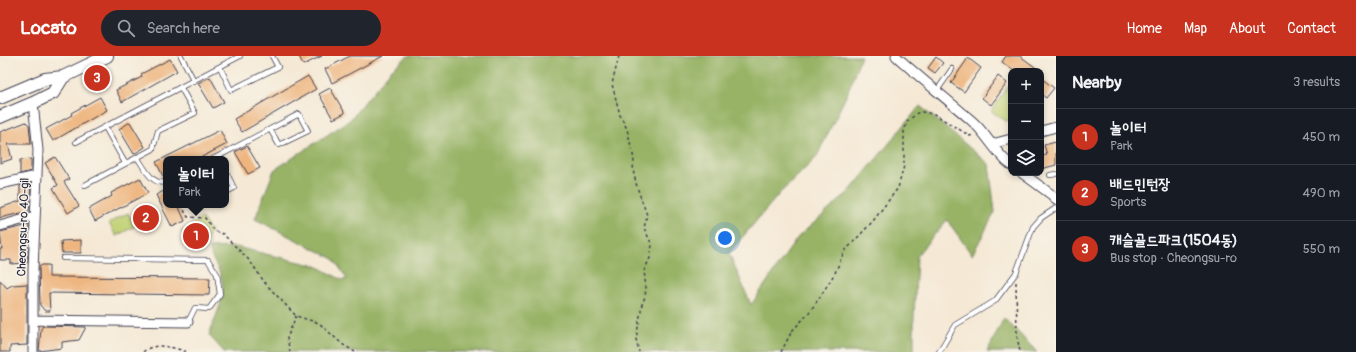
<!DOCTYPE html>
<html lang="en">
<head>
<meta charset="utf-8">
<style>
  body { margin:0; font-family:Pangolin,"Poor Story",sans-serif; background:#20242c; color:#f1f3f6 }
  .controls { position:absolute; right:12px; top:12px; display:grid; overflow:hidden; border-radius:8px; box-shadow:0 2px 6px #0003 }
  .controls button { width:36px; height:36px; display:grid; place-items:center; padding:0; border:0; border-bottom:1px solid #363941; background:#171b24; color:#f1f3f6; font:20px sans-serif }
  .you { position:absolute; left:725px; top:182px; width:14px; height:14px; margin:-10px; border:3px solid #fff; border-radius:50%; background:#1a73e8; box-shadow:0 0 0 6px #1a73e833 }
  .badge { display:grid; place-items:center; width:26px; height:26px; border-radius:50%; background:#c8321e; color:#fff; font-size:13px; font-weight:700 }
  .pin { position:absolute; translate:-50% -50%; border:2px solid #fff; box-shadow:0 1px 4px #0006 }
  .popup { position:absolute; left:163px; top:100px; width:66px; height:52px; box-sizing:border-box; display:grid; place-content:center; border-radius:8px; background:#171b24; filter:drop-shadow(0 1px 3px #0005); font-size:13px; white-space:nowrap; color:#9ea1a6 }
  .popup b { font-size:15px; color:#f1f3f6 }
  .popup::after { content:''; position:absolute; left:50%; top:100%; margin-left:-8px; border:8px solid transparent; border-top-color:#171b24 }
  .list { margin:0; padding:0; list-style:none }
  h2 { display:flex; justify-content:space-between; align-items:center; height:52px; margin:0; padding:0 16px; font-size:17px }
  h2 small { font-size:13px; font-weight:400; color:#9ea1a6 }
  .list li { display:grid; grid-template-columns:26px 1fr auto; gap:12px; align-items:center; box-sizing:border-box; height:56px; padding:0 16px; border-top:1px solid #363941 }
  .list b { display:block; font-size:15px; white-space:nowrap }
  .list p { margin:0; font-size:13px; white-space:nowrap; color:#9ea1a6 }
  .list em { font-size:13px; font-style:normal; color:#9ea1a6 }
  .icon { flex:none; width:22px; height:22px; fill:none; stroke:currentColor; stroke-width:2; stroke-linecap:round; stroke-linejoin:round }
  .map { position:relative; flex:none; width:1056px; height:296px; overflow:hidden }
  header { display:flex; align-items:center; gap:24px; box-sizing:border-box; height:56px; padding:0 20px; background:#c8321e; color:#fff }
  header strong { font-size:19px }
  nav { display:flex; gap:22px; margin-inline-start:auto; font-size:14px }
  .search { width:280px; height:36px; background:#20242c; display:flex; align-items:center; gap:10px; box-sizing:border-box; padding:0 14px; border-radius:22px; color:#9ea1a6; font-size:15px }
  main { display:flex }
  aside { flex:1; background:#171b24 }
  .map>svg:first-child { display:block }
</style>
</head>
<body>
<header>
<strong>Locato</strong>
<div class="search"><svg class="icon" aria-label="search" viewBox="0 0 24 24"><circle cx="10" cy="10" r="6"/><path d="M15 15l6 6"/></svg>Search here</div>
<nav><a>Home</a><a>Map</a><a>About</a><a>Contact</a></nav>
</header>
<main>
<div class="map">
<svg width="1056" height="296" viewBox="0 0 1056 296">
  <rect width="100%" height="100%" fill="#f7f3e8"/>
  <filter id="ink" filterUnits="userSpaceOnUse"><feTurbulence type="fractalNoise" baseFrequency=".025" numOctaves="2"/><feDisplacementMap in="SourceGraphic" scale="8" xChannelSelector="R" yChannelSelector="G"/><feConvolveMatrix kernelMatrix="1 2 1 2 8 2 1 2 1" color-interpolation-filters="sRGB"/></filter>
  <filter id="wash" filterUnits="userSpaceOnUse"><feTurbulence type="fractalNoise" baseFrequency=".012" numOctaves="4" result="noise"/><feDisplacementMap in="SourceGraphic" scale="16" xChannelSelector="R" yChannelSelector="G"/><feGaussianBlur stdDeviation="0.9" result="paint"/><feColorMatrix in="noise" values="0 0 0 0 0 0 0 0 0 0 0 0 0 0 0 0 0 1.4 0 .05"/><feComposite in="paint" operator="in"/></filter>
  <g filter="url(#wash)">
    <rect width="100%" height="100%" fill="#f5e9d5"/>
    <path fill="#c1d174" stroke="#727a58" d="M 1009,29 L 1011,30 L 1011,64 L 1006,65 L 991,55 Z
      M 128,157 L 135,170 L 116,180 L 109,167 Z
      M 202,162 L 211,175 L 204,189 L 191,190 L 186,186 L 181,175 Z"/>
    <path fill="#98b366" stroke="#5d6a50" d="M 408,0 L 861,0 L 848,36 L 816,102 L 780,137 L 729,197 L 751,249 L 798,181 L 849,136 L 920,50 L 989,108 L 995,156 L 972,199 L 947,164 L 917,199 L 914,260 L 914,296 L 224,296 L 209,279 C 216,258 229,237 219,215 C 215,205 211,204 210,192 L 236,191 L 317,210 L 342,224 L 347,223 L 334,203 L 255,163 L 274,114 L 350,64 L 391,14 Z
      M 1004,262 L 1037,296 L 987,296 Z"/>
    <g id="blocks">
      <path fill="#eeb57f" d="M 299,0 L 322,0 L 303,9 Z
        M 350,0 L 383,0 L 332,27 L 325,13 Z
        M 1006,0 L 1020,0 L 1035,11 L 1032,15 L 1014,15 L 1002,6 Z
        M 936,1 L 943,7 L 935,17 L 928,12 Z
        M 968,2 L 981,12 L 964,36 L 951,27 Z
        M 170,3 L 177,15 L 122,46 L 116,34 L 142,21 L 141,18 Z
        M 308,20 L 316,33 L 242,76 L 234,63 Z
        M 998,20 L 1007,27 L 991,49 L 982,42 Z
        M 210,21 L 224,46 L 213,52 L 198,27 Z
        M 1041,22 L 1054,32 L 1046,42 L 1041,38 Z
        M 330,32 L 345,57 L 333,63 L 319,38 Z
        M 100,41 L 107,54 L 53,85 L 46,73 L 72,59 L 71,57 Z
        M 26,66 L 29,69 L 31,88 L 8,88 L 12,103 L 0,107 L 0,76 Z
        M 130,66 L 145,91 L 134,98 L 119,73 Z
        M 220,74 L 227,88 L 198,103 L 166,103 L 166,122 L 164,122 L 156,106 Z
        M 1056,86 L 1056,109 L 1041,113 L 1041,100 L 1047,99 L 1044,89 Z
        M 247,90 L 260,112 L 248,118 L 235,96 Z
        M 55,101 L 69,123 L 64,126 L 79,150 L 68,157 L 53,132 L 58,129 L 45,107 Z
        M 31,103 L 31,115 L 20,118 L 20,104 Z
        M 140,122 L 148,137 L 95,165 L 89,153 L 112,140 L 111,137 Z
        M 31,128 L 29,155 L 0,162 L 0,152 L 20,145 L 20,130 Z
        M 166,134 L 166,149 L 178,149 L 185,165 L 172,171 L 156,139 Z
        M 29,169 L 27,207 L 11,208 L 11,204 L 0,204 L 0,193 L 2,193 L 0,176 Z
        M 81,184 L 81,197 L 62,197 L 61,185 Z
        M 42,209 L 49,209 L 49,221 L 210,222 L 209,239 L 49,237 L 50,255 L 45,255 L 40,249 L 39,211 Z
        M 0,224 L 7,232 L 12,229 L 27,228 L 27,289 L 10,290 L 10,296 L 0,296 Z
        M 43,270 L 86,271 L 79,284 L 62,286 L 62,292 L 39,295 L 41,273 Z"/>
    </g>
  </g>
  <g filter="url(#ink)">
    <use href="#blocks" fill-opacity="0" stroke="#424052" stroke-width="1"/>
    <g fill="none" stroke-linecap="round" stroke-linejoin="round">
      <defs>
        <path id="service" d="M 181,0 L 194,25
          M 220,11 L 231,34 L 278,11 L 272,0
          M 936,36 L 952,13
          M 105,71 L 125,107
          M 76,86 L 240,0
          M 137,101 C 144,111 152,130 166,126
          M 213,103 L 299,58 L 308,75 L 279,89 L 270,73
          M 226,116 L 234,132 L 226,136
          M 1050,119 L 1056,118
          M 85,129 L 153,93 L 158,75 L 195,57 L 181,32
          M 193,149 L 195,151 L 199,149
          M 63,202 L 208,204 L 217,218 L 220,238 L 209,253 L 195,252 L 188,266
          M 939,296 L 955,269 L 995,245 L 1016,217 L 1033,171 L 1041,162 L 1056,152"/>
        <path id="minor" d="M 896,0 C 921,23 947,43 972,65 C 987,78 995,97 1011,109
          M 33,47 L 38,94 L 33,214 L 33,296
          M 1041,75 L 1056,71
          M 992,88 L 1011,83
          M 1022,117 L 1052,139 L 1056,144
          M 0,128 L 37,120
          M 0,170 L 35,160
          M 33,264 L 188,266"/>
        <path id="secondary" d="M 0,42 L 45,23 L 63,21 L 107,0
          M 0,61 L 33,47 L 53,37 L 63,21"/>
      </defs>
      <use href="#service" stroke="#424052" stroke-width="6"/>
      <use href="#minor" stroke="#424052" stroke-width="11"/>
      <use href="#secondary" stroke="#424052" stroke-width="14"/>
      <path stroke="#424052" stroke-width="1.5" stroke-dasharray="3 3" stroke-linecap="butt" d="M 619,0 L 612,28 L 620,59 L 627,73 L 634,103 L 633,114 L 637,131 L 647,159 L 644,172 L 652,189 L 650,202 L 644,215 L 646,232 L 645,241 L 642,248 L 636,283 L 639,296
        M 181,149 L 188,161 L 205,162 L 214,175 L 223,178 L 250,205 L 265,227 L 296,260 L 319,267 L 342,288 L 355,296
        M 1016,226 L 1017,280 L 1020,296
        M 143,296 C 155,285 174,292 188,296
        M 290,296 L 287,282 L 296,260
        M 781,296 L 792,275 L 808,258 L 820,241 L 835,217 L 844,196 L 873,165 L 898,132 L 904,110 L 904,76 L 907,66 L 917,57 L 922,56 L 934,58 L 970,80 L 973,79"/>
      <use href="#service" stroke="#fff" stroke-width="4.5"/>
      <use href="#minor" stroke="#fff" stroke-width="9"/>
      <use href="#secondary" stroke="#fff" stroke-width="12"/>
    </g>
  </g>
  <g text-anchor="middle" stroke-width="3" stroke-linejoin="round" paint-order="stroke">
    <g font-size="12" fill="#22223b" stroke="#f7f3e8">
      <text transform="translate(23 171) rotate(-88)" y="4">Cheongsu-ro 40-gil</text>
    </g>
  </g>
</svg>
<div class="controls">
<button>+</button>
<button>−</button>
<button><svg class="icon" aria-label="layers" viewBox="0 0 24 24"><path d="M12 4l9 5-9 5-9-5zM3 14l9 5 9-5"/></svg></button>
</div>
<div class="you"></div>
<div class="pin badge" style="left:196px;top:180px">1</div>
<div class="popup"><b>놀이터</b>Park</div>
<div class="pin badge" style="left:146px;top:162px">2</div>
<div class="pin badge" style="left:97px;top:22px">3</div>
</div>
<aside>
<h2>Nearby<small>3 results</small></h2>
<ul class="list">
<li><span class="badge">1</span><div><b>놀이터</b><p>Park</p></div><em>450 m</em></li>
<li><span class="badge">2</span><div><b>배드민턴장</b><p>Sports</p></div><em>490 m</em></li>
<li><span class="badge">3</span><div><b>캐슬골드파크(1504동)</b><p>Bus stop · Cheongsu-ro</p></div><em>550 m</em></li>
</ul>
</aside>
</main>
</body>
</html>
